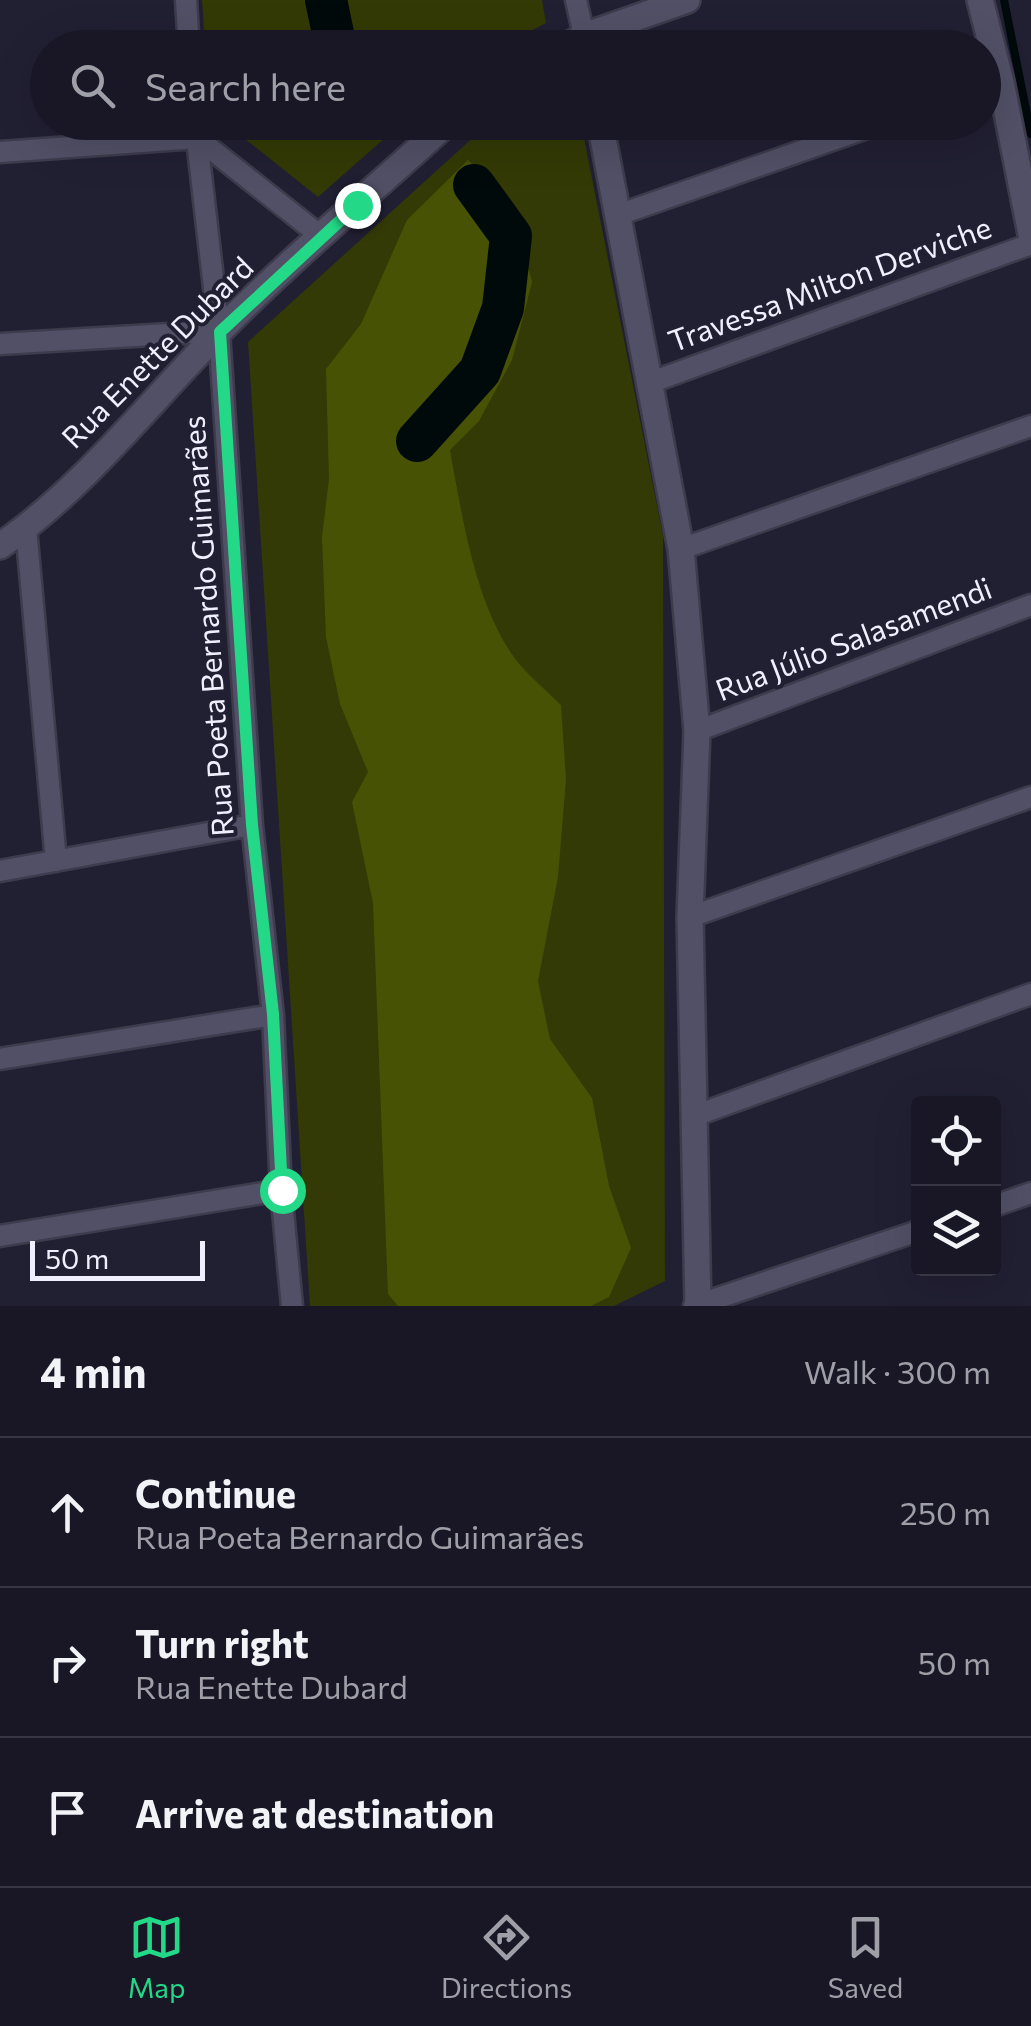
<!DOCTYPE html>
<html lang="en">
<head>
<meta charset="utf-8">
<style>
  body { margin:0; font-family:Commissioner,sans-serif; background:#22202e; color:#f1f3f6 }
  .controls { position:absolute; right:30px; bottom:30px; display:grid; overflow:hidden; border-radius:10px; box-shadow:0 10px 40px #0002 }
  .controls button { width:90px; height:90px; display:grid; place-items:center; padding:0; border:0; border-bottom:2px solid #373643; background:#191726; color:#f1f3f6; font:50px sans-serif }
  .scale { position:absolute; left:30px; bottom:25px; width:175px; box-sizing:border-box; padding-left:10px; border:5px solid #f0effd; border-top:0; font-size:28px; line-height:35px; white-space:nowrap; color:#f0effd; -webkit-text-stroke:8px #211f32; paint-order:stroke }
  .stop { position:absolute; width:30px; height:30px; margin:-22px; border:8px solid #23d886; border-radius:50%; background:#fff }
  .stop.end { background:#23d886; border-color:#fff; box-shadow:0 2px 10px #0008 }
  .list { margin:0; padding:0; list-style:none }
  h2 { display:flex; justify-content:space-between; align-items:center; height:130px; margin:0; padding:0 40px; font-size:42px }
  h2 small { font-size:32px; font-weight:400; color:#9f9fa7 }
  .list li { display:grid; grid-template-columns:65px 1fr auto; gap:30px; align-items:center; box-sizing:border-box; height:150px; padding:0 40px; border-top:2px solid #373643 }
  .list b { display:block; font-size:38px; white-space:nowrap }
  .list p { margin:0; font-size:32px; white-space:nowrap; color:#9f9fa7 }
  .list em { font-size:32px; font-style:normal; color:#9f9fa7 }
  .icon { flex:none; width:55px; height:55px; fill:none; stroke:currentColor; stroke-width:2; stroke-linecap:round; stroke-linejoin:round }
  .map { position:relative; flex:none; width:1031px; height:1306px; overflow:hidden }
  .search { position:absolute; background:#191726; box-shadow:0 10px 40px #0002; left:30px; right:30px; top:30px; height:110px; display:flex; align-items:center; gap:25px; box-sizing:border-box; padding:0 35px; border-radius:55px; color:#9f9fa7; font-size:38px }
  .sheet { height:580px; background:#191726 }
  nav { display:flex; justify-content:space-around; align-items:center; box-sizing:border-box; height:140px; border-top:2px solid #373643; background:#191726; font-size:28px; color:#9f9fa7 }
  nav a { display:grid; justify-items:center; gap:5px }
  nav .on { color:#23d886 }
  .map>svg:first-child { display:block }
</style>
</head>
<body>
<div class="map">
<svg width="1031" height="1306" viewBox="0 0 1031 1306">
  <rect width="100%" height="100%" fill="#211f32"/>
  <path fill="#333a05" d="M 202,0 L 542,0 L 546,23 L 500,47 L 205,47 Z
    M 225,123 L 402,123 L 318,197 Z
    M 494,123 L 581,123 L 663,536 L 665,1281 L 614,1306 L 310,1306 L 248,342 L 478,133 Z"/>
  <path fill="#485205" d="M 468,160 L 512,205 L 532,282 L 512,360 L 479,421 L 450,450 C 462,515 475,605 516,660 C 529,676 546,690 561,705 L 566,779 L 558,877 L 538,981 L 550,1039 L 592,1098 L 609,1186 L 631,1248 L 609,1297 L 591,1306 L 398,1306 L 388,1294 L 373,903 L 352,802 L 368,772 L 340,704 L 326,637 L 322,537 L 329,479 L 326,369 L 361,324 L 407,220 Z"/>
  <g fill="none" stroke-linecap="round" stroke-linejoin="round">
    <path stroke="#010a0a" stroke-width="8" d="M 1004,0 L 1031,134"/>
    <path stroke="#010a0a" stroke-width="42" d="M 326,0 L 334,38 L 340,48
      M 417,441 L 480,371 L 503,308 L 511,236 L 474,185"/>
    <defs>
      <path id="minor" d="M 186,0 L 189,48
        M 576,0 L 584,36
        M 195,122 L 219,331 L 252,825 L 273,1015 L 281,1190 L 292,1306
        M 0,152 L 197,138 L 322,237
        M 618,215 L 884,122
        M 0,344 L 219,331
        M 649,383 L 1031,244
        M 26,528 L 56,861
        M 681,549 L 1031,426
        M 697,731 L 1031,605
        M 0,871 L 252,825
        M 690,917 L 1031,797
        M 0,1059 L 273,1015
        M 694,1116 L 1031,994
        M 994,1206 L 1031,1193
        M 0,1236 L 281,1190
        M 694,1306 L 918,1231"/>
      <path id="tertiary" d="M 980,0 L 1001,82 L 1031,234
        M 564,48 L 584,36 L 687,0
        M 600,122 L 681,549 L 697,731 L 690,917 L 698,1306
        M 0,546 C 83,489 147,405 218,333 C 290,259 372,192 448,122"/>
    </defs>
    <use href="#minor" stroke="#3d3b4c" stroke-width="25"/>
    <use href="#tertiary" stroke="#3d3b4c" stroke-width="30"/>
    <use href="#minor" stroke="#525066" stroke-width="20"/>
    <use href="#tertiary" stroke="#525066" stroke-width="25"/>
  </g>
  <g fill="none" stroke-linecap="round" stroke-linejoin="round">
    <path stroke="#23d886" stroke-width="12" d="M 282,1190 L 273,1014 L 252,825 L 220,332 L 357,205"/>
  </g>
  <g text-anchor="middle" stroke-width="8" stroke-linejoin="round" paint-order="stroke">
    <g font-size="30" fill="#f0effd" stroke="#211f32">
      <text transform="translate(830 285) rotate(-20)" y="10">Travessa Milton Derviche</text>
      <text transform="translate(158 353) rotate(-45)" y="10">Rua Enette Dubard</text>
      <text transform="translate(209 626) rotate(-94)" y="10">Rua Poeta Bernardo Guimarães</text>
      <text transform="translate(854 640) rotate(-21)" y="10">Rua Júlio Salasamendi</text>
    </g>
  </g>
</svg>
<div class="controls">
<button><svg class="icon" aria-label="locate" viewBox="0 0 24 24"><circle cx="12" cy="12" r="6"/><path d="M12 2v4M12 18v4M2 12h4M18 12h4"/></svg></button>
<button><svg class="icon" aria-label="layers" viewBox="0 0 24 24"><path d="M12 4l9 5-9 5-9-5zM3 14l9 5 9-5"/></svg></button>
</div>
<div class="scale">50 m</div>
<div class="stop" style="left:282px;top:1190px"></div>
<div class="stop end" style="left:357px;top:205px"></div>
<div class="search"><svg class="icon" aria-label="search" viewBox="0 0 24 24"><circle cx="10" cy="10" r="6"/><path d="M15 15l6 6"/></svg>Search here</div>
</div>
<section class="sheet">
<h2>4 min<small>Walk · 300 m</small></h2>
<ul class="list">
<li><svg class="icon" aria-label="ahead" viewBox="0 0 24 24"><path d="M12 20V5M6 11l6-6 6 6"/></svg><div><b>Continue</b><p>Rua Poeta Bernardo Guimarães</p></div><em>250 m</em></li>
<li><svg class="icon" aria-label="right" viewBox="0 0 24 24"><path d="M7 20v-9h11M14 6l5 5-5 5"/></svg><div><b>Turn right</b><p>Rua Enette Dubard</p></div><em>50 m</em></li>
<li><svg class="icon" aria-label="arrive" viewBox="0 0 24 24"><path d="M6 21V4h12l-3 4 3 4H6"/></svg><div><b>Arrive at destination</b></div></li>
</ul>
</section>
<nav>
<a class="on"><svg class="icon" aria-label="map" viewBox="0 0 24 24"><path d="M3 6l6-2 6 2 6-2v14l-6 2-6-2-6 2zM9 4v14M15 6v14"/></svg>Map</a>
<a><svg class="icon" aria-label="directions" viewBox="0 0 24 24"><path d="M12 3l9 9-9 9-9-9zM9 14v-3h6M13 9l2 2-2 2"/></svg>Directions</a>
<a><svg class="icon" aria-label="saved" viewBox="0 0 24 24"><path d="M7 4h10v16l-5-4-5 4z"/></svg>Saved</a>
</nav>
</body>
</html>
